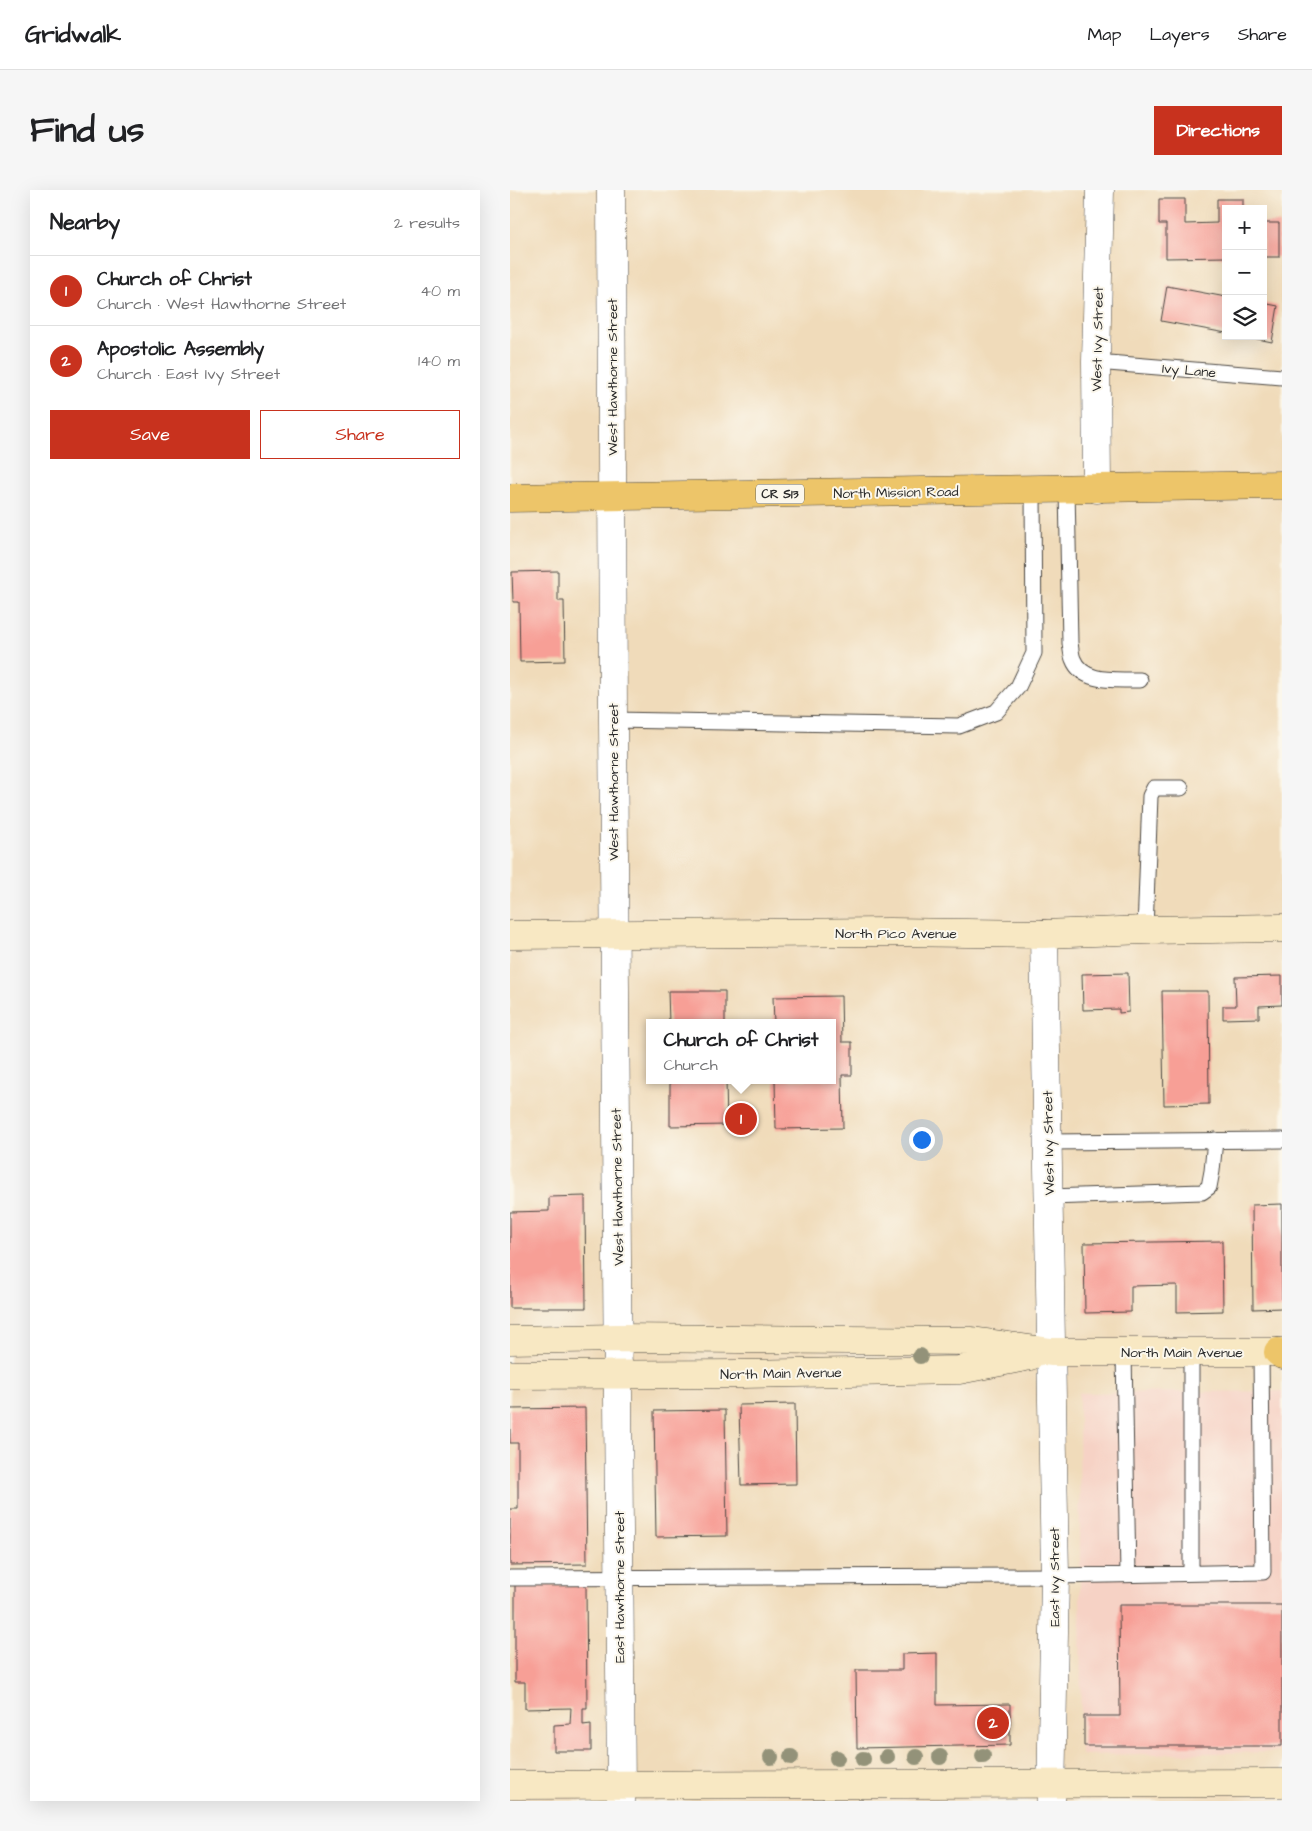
<!DOCTYPE html>
<html lang="en">
<head>
<meta charset="utf-8">
<style>
  body { margin:0; font-family:"Architects Daughter",sans-serif; background:#f6f6f6; color:#202124 }
  .controls { position:absolute; right:15px; top:15px; display:grid; overflow:hidden; border-radius:0px; box-shadow:0 5px 20px #0002 }
  .controls button { width:45px; height:45px; display:grid; place-items:center; padding:0; border:0; border-bottom:1px solid #e0e0e0; background:#fff; color:#202124; font:25px sans-serif }
  .you { position:absolute; left:411px; top:949px; width:18px; height:18px; margin:-12px; border:4px solid #fff; border-radius:50%; background:#1a73e8; box-shadow:0 0 0 8px #1a73e833 }
  .badge { display:grid; place-items:center; width:32px; height:32px; border-radius:50%; background:#c8321e; color:#fff; font-size:16px; font-weight:700 }
  .pin { position:absolute; translate:-50% -50%; border:2px solid #fff; box-shadow:0 1px 5px #0006 }
  .popup { position:absolute; left:136px; top:829px; width:190px; height:65px; box-sizing:border-box; display:grid; place-content:center; border-radius:0px; background:#fff; filter:drop-shadow(0 1px 4px #0005); font-size:16px; white-space:nowrap; color:#757577 }
  .popup b { font-size:19px; color:#202124 }
  .popup::after { content:''; position:absolute; left:50%; top:100%; margin-left:-10px; border:10px solid transparent; border-top-color:#fff }
  .list { margin:0; padding:0; list-style:none }
  h2 { display:flex; justify-content:space-between; align-items:center; height:65px; margin:0; padding:0 20px; font-size:21px }
  h2 small { font-size:16px; font-weight:400; color:#757577 }
  .list li { display:grid; grid-template-columns:32px 1fr auto; gap:15px; align-items:center; box-sizing:border-box; height:70px; padding:0 20px; border-top:1px solid #e0e0e0 }
  .list b { display:block; font-size:19px; white-space:nowrap }
  .list p { margin:0; font-size:16px; white-space:nowrap; color:#757577 }
  .list em { font-size:16px; font-style:normal; color:#757577 }
  .actions { display:flex; gap:10px; padding:15px 20px }
  .actions a { flex:1; padding:11px 0; border:1px solid #c8321e; border-radius:0px; text-align:center; font-size:18px; color:#c8321e }
  .actions .main { background:#c8321e; color:#fff }
  .icon { flex:none; width:28px; height:28px; fill:none; stroke:currentColor; stroke-width:2; stroke-linecap:round; stroke-linejoin:round }
  .map { position:relative; flex:none; width:772px; height:1611px; overflow:hidden; border-radius:0px }
  header { display:flex; align-items:center; gap:30px; box-sizing:border-box; height:70px; padding:0 25px; background:#fff; border-bottom:1px solid #e0e0e0 }
  header strong { font-size:24px }
  nav { display:flex; gap:28px; margin-inline-start:auto; font-size:18px }
  .intro { display:flex; align-items:center; justify-content:space-between; box-sizing:border-box; height:120px; padding:0 30px }
  h1 { margin:0; font-size:35px }
  .button { padding:12px 22px; border-radius:0px; background:#c8321e; color:#fff; font-size:18px; font-weight:700 }
  main { display:flex; gap:30px; padding:0 30px }
  aside { flex:1; background:#fff; border-radius:0px; box-shadow:0 5px 20px #0002 }
  .map>svg:first-child { display:block }
</style>
</head>
<body>
<header>
<strong>Gridwalk</strong>
<nav><a>Map</a><a>Layers</a><a>Share</a></nav>
</header>
<div class="intro"><h1>Find us</h1><a class="button">Directions</a></div>
<main>
<aside>
<h2>Nearby<small>2 results</small></h2>
<ul class="list">
<li><span class="badge">1</span><div><b>Church of Christ</b><p>Church · West Hawthorne Street</p></div><em>40 m</em></li>
<li><span class="badge">2</span><div><b>Apostolic Assembly</b><p>Church · East Ivy Street</p></div><em>140 m</em></li>
</ul>
<div class="actions"><a class="main">Save</a><a>Share</a></div>
</aside>
<div class="map">
<svg width="772" height="1611" viewBox="0 0 772 1611">
  <rect width="100%" height="100%" fill="#fbf7ec"/>
  <filter id="ink" filterUnits="userSpaceOnUse"><feTurbulence type="fractalNoise" baseFrequency=".02" numOctaves="2"/><feDisplacementMap in="SourceGraphic" scale="10" xChannelSelector="R" yChannelSelector="G"/><feConvolveMatrix kernelMatrix="1 2 1 2 8 2 1 2 1" color-interpolation-filters="sRGB"/></filter>
  <filter id="wash" filterUnits="userSpaceOnUse"><feTurbulence type="fractalNoise" baseFrequency=".0096" numOctaves="4" result="noise"/><feDisplacementMap in="SourceGraphic" scale="20" xChannelSelector="R" yChannelSelector="G"/><feGaussianBlur stdDeviation="1.12" result="paint"/><feColorMatrix in="noise" values="0 0 0 0 0 0 0 0 0 0 0 0 0 0 0 0 0 1.4 0 .05"/><feComposite in="paint" operator="in"/></filter>
  <g filter="url(#wash)">
    <rect width="100%" height="100%" fill="#f0dbba"/>
    <path fill="#f6d2c5" d="M 772,1201 L 772,1562 L 571,1565 L 569,1203 Z"/>
    <g id="blocks">
      <path fill="#f79f96" d="M 649,9 L 675,9 L 675,34 L 707,33 L 707,9 L 733,9 L 733,19 L 716,19 L 716,67 L 656,68 L 656,34 L 649,34 Z
        M 753,33 L 769,33 L 769,67 L 753,67 Z
        M 657,96 L 716,107 L 716,143 L 651,131 Z
        M 753,113 L 768,116 L 762,152 L 738,147 L 753,146 Z
        M 48,381 L 48,411 L 54,411 L 55,471 L 10,472 L 9,412 L 3,412 L 2,382 Z
        M 618,783 L 619,822 L 609,823 L 609,819 L 573,820 L 572,784 Z
        M 772,786 L 772,815 L 749,816 L 749,828 L 713,829 L 713,816 L 726,816 L 725,787 Z
        M 158,801 L 215,801 L 215,833 L 159,833 Z
        M 652,801 L 698,801 L 699,914 L 654,915 Z
        M 331,806 L 332,852 L 342,852 L 342,885 L 332,885 L 333,938 L 266,939 L 265,890 L 322,890 L 322,833 L 264,833 L 263,807 Z
        M 160,890 L 216,890 L 217,935 L 160,936 Z
        M 75,1006 L 76,1118 L 0,1118 L 0,1022 L 39,1021 L 39,1007 Z
        M 772,1014 L 772,1118 L 743,1119 L 742,1015 Z
        M 712,1051 L 713,1121 L 667,1122 L 667,1095 L 621,1096 L 621,1122 L 575,1123 L 574,1053 Z
        M 285,1214 L 286,1294 L 231,1295 L 229,1215 Z
        M 75,1218 L 77,1374 L 0,1375 L 0,1319 L 8,1319 L 8,1253 L 0,1253 L 0,1219 Z
        M 215,1220 L 217,1346 L 146,1347 L 144,1221 Z
        M 5,1395 L 76,1395 L 77,1518 L 73,1518 L 73,1535 L 81,1534 L 81,1561 L 44,1561 L 44,1535 L 60,1534 L 61,1518 L 15,1519 L 15,1492 L 5,1492 Z
        M 609,1415 L 772,1415 L 772,1556 L 574,1556 L 574,1526 L 610,1526 Z
        M 427,1463 L 427,1515 L 500,1514 L 500,1555 L 347,1558 L 346,1480 L 392,1480 L 392,1464 Z"/>
    </g>
  </g>
  <g filter="url(#ink)">
    <use href="#blocks" fill-opacity="0" stroke="#494540" stroke-width="1"/>
    <g fill="none" stroke-linecap="round" stroke-linejoin="round">
      <defs>
        <path id="lane" d="M 586,172 L 772,187
          M 557,299 L 560,453 C 561,458 561,464 563,469 C 573,495 608,489 630,490
          M 103,530 L 449,536 L 486,522 L 508,497 L 524,463 L 523,300
          M 635,740 L 640,606 L 644,598 L 671,598
          M 538,952 L 772,950
          M 539,1007 L 692,1002 L 699,997 L 702,981 L 705,950
          M 681,1162 L 681,1383
          M 614,1163 L 618,1385
          M 0,1388 L 545,1386 L 753,1382 L 751,1162"/>
        <path id="street" d="M 101,0 L 103,530 L 111,1611
          M 587,299 L 586,172 L 590,0
          M 534,744 L 545,1386 L 541,1611"/>
        <path id="secondary" d="M 0,745 L 380,742 L 534,744 L 635,740 L 772,738
          M 0,1150 L 108,1148 L 462,1151 L 541,1162 L 772,1162
          M 0,1185 L 231,1184 L 449,1180 L 520,1166
          M 0,1595 L 772,1593"/>
        <path id="primary" d="M 0,308 L 772,295
          M 768,1162 L 772,1165"/>
      </defs>
      <use href="#lane" stroke="#494540" stroke-width="17"/>
      <use href="#street" stroke="#494540" stroke-width="29"/>
      <use href="#secondary" stroke="#494540" stroke-width="29"/>
      <use href="#primary" stroke="#494540" stroke-width="29"/>
      <use href="#lane" stroke="#fff" stroke-width="15"/>
      <use href="#street" stroke="#fff" stroke-width="28"/>
      <use href="#secondary" stroke="#f8e8c3" stroke-width="28"/>
      <use href="#primary" stroke="#edc569" stroke-width="28"/>
    </g>
    <g fill="#939279">
      <circle cx="410" cy="1166" r="8"/>
      <circle cx="473" cy="1566" r="8"/>
      <circle cx="261" cy="1567" r="8"/>
      <circle cx="281" cy="1567" r="8"/>
      <circle cx="377" cy="1567" r="8"/>
      <circle cx="406" cy="1567" r="8"/>
      <circle cx="430" cy="1567" r="8"/>
      <circle cx="327" cy="1568" r="8"/>
      <circle cx="353" cy="1569" r="8"/>
    </g>
  </g>
  <g text-anchor="middle" stroke-width="4" stroke-linejoin="round" paint-order="stroke">
    <rect fill="#fbf7ec" stroke="#696865" stroke-width="1" x="246" y="294.5" width="48" height="19" rx="4"/>
    <g font-size="12" font-weight="bold" fill="#2b2b2b">
      <text x="270" y="308">CR S13</text>
    </g>
    <g font-size="14" fill="#2b2b2b" stroke="#fbf7ec">
      <text transform="translate(587 149) rotate(-89)" y="5">West Ivy Street</text>
      <text transform="translate(679 180) rotate(5)" y="5">Ivy Lane</text>
      <text transform="translate(102 187) rotate(-90)" y="5">West Hawthorne Street</text>
      <text transform="translate(386 302) rotate(-1)" y="5">North Mission Road</text>
      <text transform="translate(103 592) rotate(-90)" y="5">West Hawthorne Street</text>
      <text x="386" y="748">North Pico Avenue</text>
      <text transform="translate(538 953) rotate(-91)" y="5">West Ivy Street</text>
      <text transform="translate(107 997) rotate(-91)" y="5">West Hawthorne Street</text>
      <text x="672" y="1167">North Main Avenue</text>
      <text transform="translate(271 1183) rotate(-1)" y="5">North Main Avenue</text>
      <text transform="translate(544 1387) rotate(-90)" y="5">East Ivy Street</text>
      <text transform="translate(109 1397) rotate(-90)" y="5">East Hawthorne Street</text>
    </g>
  </g>
</svg>
<div class="controls">
<button>+</button>
<button>−</button>
<button><svg class="icon" aria-label="layers" viewBox="0 0 24 24"><path d="M12 4l9 5-9 5-9-5zM3 14l9 5 9-5"/></svg></button>
</div>
<div class="you"></div>
<div class="pin badge" style="left:231px;top:929px">1</div>
<div class="popup"><b>Church of Christ</b>Church</div>
<div class="pin badge" style="left:483px;top:1533px">2</div>
</div>
</main>
</body>
</html>
